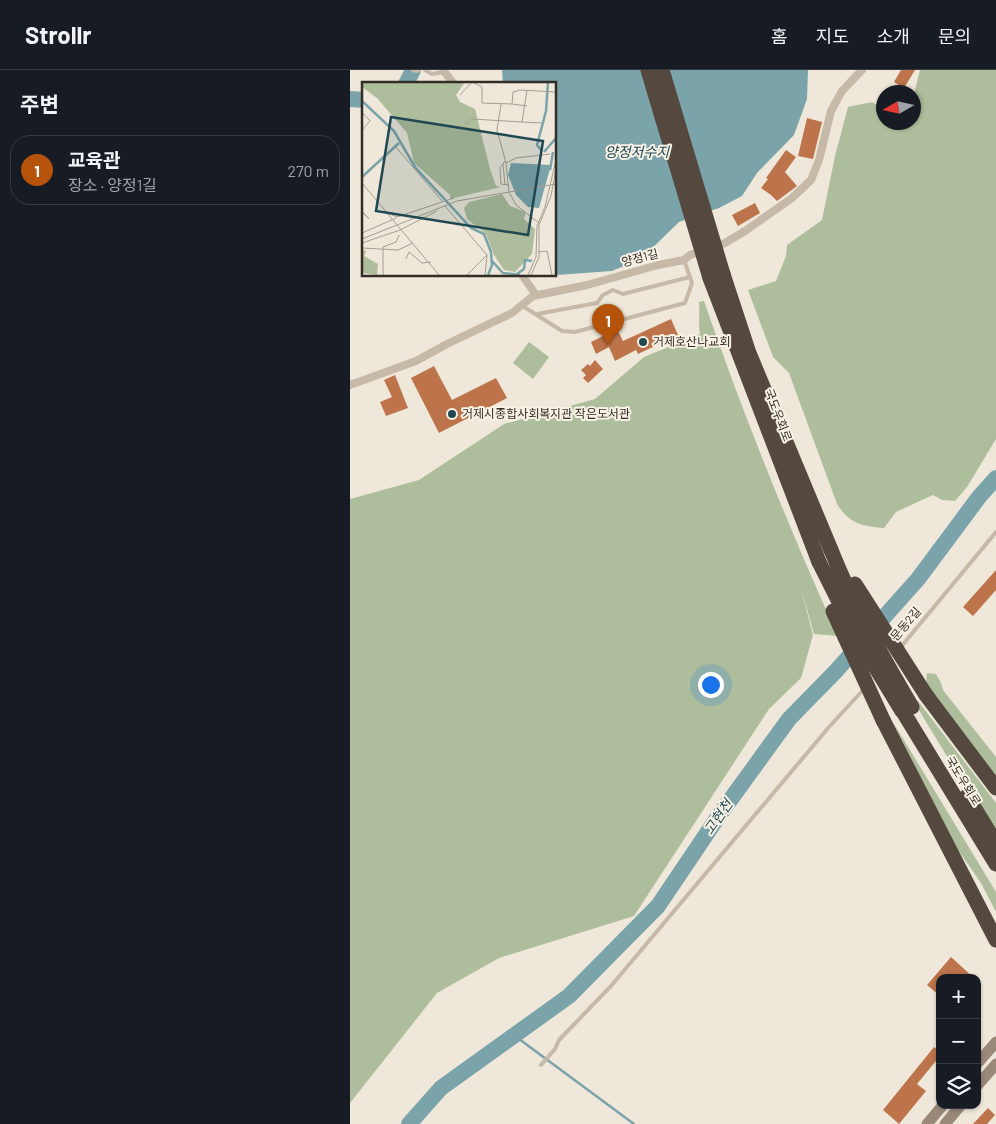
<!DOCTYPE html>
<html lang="ko">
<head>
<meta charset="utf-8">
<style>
  body { margin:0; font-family:Barlow,"Noto Sans KR",sans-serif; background:#20242c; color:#f1f3f6 }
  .controls { position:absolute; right:15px; bottom:15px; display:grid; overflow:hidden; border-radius:10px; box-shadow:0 1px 4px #0004 }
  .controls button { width:45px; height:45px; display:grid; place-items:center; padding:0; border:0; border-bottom:1px solid #363941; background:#171b24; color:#f1f3f6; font:25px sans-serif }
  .compass { position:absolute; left:526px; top:15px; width:45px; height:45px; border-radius:50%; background:#171b24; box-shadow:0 1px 4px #0004; rotate:261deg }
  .you { position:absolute; left:360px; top:614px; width:18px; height:18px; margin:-12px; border:4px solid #fff; border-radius:50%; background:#1a73e8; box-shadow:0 0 0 8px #1a73e833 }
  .badge { display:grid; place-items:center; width:32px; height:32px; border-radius:50%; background:#b45309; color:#fff; font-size:16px; font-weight:700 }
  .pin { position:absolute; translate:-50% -41px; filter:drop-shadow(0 1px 2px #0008) }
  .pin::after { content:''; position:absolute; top:26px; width:18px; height:15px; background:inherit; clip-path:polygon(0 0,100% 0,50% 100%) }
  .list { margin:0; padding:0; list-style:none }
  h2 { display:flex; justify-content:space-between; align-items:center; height:65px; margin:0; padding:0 20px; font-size:21px }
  h2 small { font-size:16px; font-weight:400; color:#9ea1a6 }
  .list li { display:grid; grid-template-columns:32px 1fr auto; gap:15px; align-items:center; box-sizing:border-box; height:70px; margin:0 10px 10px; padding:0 10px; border:1px solid #363941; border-radius:20px }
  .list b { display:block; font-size:19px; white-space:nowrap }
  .list p { margin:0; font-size:16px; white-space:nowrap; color:#9ea1a6 }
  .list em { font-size:16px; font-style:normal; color:#9ea1a6 }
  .icon { flex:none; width:28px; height:28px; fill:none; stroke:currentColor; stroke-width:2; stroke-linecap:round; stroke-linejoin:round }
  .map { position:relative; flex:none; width:646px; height:1054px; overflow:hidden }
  header { display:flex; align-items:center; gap:30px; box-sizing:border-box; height:70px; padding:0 25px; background:#171b24; border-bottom:1px solid #363941 }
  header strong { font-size:24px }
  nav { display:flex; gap:28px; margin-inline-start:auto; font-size:18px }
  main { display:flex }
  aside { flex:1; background:#171b24 }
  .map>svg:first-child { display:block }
</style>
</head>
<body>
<header>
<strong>Strollr</strong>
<nav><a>홈</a><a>지도</a><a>소개</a><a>문의</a></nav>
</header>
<main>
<aside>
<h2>주변<small></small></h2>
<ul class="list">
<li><span class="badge">1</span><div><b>교육관</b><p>장소 · 양정1길</p></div><em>270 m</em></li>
</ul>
</aside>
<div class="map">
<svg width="646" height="1054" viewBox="0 0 646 1054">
  <rect width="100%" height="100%" fill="#efe8da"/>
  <path fill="#aebd9b" d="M 570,0 L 646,0 L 646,369 L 617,417 L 605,431 L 592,430 L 583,425 L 546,442 L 534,458 C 511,456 500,454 487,434 L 439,303 L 423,287 L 398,220 L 426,211 L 436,186 L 437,175 L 472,150 L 485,86 L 498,37 L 522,32 L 533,39 L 534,52 L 564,52 L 564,24 Z
    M 354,231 C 393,344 438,456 488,566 L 464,564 L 450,514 L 463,565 L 451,608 L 419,639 L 284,846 L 149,888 L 87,923 L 0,1033 L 0,429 L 69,410 L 154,354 L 245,329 L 294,287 L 350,264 C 348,255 350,243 349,232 Z
    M 179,272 L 199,287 L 183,309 L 163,293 Z
    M 577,603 L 586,604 L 591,613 L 593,620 L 646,687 L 646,712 L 576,617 Z
    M 565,630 L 568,631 L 646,733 L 646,767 L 564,632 Z
    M 543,652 L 646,822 L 646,842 L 631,813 L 604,774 Z"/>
  <path fill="#7ba3aa" d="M 152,0 L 458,0 L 457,29 L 444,65 L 407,103 L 392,126 L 369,138 L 329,152 L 291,189 L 262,201 L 207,205 L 205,201 L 205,14 L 153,14 Z"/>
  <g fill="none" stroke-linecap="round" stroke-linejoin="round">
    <path stroke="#7ba3aa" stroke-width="2.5" d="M 165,966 L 284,1054"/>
    <path stroke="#7ba3aa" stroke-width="16" d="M 56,14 L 63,0
      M 0,29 L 14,30
      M 59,1054 L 91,1018 L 219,926 L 308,836 L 370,744 L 439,649 L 486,601 L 568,509 L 629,427 L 646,408"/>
  </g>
  <path fill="#bd744a" d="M 551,0 L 565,0 L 554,18 L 544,12 Z
    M 457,48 L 472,52 L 463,89 L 448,86 Z
    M 436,80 L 446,87 L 435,102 L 447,116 L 427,131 L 421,125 L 411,118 L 418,109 L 416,108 Z
    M 405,133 L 410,143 L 388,156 L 382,145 Z
    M 321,249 L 328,265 L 288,284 L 286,280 L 265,291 L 259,277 L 246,284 L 241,272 L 267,259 L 273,271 Z
    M 245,290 L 253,299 L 238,313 L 233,308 L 236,305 L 231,300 L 238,294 L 240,296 Z
    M 84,296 L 102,330 L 146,308 L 157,328 L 89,363 L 61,308 Z
    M 45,305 L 58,338 L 36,346 L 30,332 L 42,327 L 34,310 Z
    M 646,500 L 646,520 L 623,546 L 613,537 Z
    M 601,887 L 624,908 L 590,908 L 590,926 L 577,915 Z
    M 584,977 L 590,982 L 590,986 L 567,1014 L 576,1021 L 549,1054 L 533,1040 Z
    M 638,1038 L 645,1045 L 637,1054 L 623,1054 Z"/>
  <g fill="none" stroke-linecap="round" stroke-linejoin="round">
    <path stroke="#c6b9a7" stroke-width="4" d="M 63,0 L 67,1 L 69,0
      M 75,0 L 82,4 L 94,2
      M 171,235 L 212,261 L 225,262 L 335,233 L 342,213 L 334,190
      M 187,244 L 247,233 L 253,225 L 263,220 L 273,224 L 340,207
      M 550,578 L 646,462
      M 191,995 L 205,979 L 209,970 L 261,916 L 479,657 L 514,619"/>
    <path stroke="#c6b9a7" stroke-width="8" d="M 93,0 L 104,14
      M 172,205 L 186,225
      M 0,315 L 66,291 L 97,274 L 162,243 L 183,226 L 237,215 L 308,195 L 334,190 L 340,185 L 375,173 L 395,161 L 442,128 L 461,110 L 469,90 L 481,41 L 492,21 L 512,0"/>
    <path stroke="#9a8979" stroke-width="11" d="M 627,994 L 646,972
      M 627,1016 L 646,994
      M 577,1054 L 593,1035
      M 595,1054 L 611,1035"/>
    <path stroke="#54483f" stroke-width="15" d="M 373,204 L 399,283 L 481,480
      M 360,208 L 469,492
      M 576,625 L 646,718
      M 555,645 L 646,794
      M 533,650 L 646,870
      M 617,726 L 646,773"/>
    <path stroke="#54483f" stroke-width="15" d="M 298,0 L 360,208
      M 312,0 L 373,204
      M 481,480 C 503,535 532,586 562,637
      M 469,492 L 504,562 L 552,641
      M 505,514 L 576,625
      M 483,541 L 533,650"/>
  </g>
  <g fill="#204852" stroke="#f8f2e6" stroke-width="2">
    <circle cx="293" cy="272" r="5"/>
    <circle cx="102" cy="344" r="5"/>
  </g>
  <g text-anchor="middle" stroke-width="4" stroke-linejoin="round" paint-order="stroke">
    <g font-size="12" fill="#332c27" stroke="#f8f2e6">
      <text transform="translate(290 188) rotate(-15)" y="4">양정1길</text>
      <text transform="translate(428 345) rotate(69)" y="4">국도우회로</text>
      <text transform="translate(556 554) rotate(-50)" y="4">문동2길</text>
      <text transform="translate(613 711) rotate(58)" y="4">국도우회로</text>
    </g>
    <g font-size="12" fill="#332c27" stroke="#f8f2e6" text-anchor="start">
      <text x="303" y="276">거제호산나교회</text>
      <text x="112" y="348">거제시종합사회복지관 작은도서관</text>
    </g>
    <g font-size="14" font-style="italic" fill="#204852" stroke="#f8f2e6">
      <text x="287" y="87">양정저수지</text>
      <text transform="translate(368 747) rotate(-55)" y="5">고현천</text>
    </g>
  </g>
  <g transform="translate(12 12)">
    <rect width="194" height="194" fill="#efe8da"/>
    <path d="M 0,0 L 103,0 L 94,13 L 98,20 L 113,27 L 128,87 L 134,104 L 139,105 L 88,117 L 88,113 L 52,81 L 45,51 L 15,16 L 0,5 ZM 140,112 L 148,124 L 164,130 L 162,137 L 173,147 L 170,172 L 153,190 L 142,188 L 132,173 L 124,152 L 105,137 L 102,126 L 107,120 ZM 0,168 L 4,169 L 2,174 L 16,182 L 15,193 L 0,191 Z" fill="#aebd9b"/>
    <path d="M 149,81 L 189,83 L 177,126 L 166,125 L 154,113 L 146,93 Z" fill="#7ba3aa"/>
    <path fill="none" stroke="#7ba3aa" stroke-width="2.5" d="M 0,19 L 32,49 L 53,85 L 109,146 L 122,152 L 129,170 L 130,183 L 126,193M 180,69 L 175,63 L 184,29 L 186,0M 182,70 L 194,56M 188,88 L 191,70M 0,95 L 37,61M 130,179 L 141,191 L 158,193M 155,192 L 162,187 L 163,178 L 170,179"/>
    <path fill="none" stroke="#a49d92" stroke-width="1" d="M 110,0 L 120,5 L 120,21 L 150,22 L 151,10 L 158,8 L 194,10M 165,8 L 160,40 L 180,41M 98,13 L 110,0M 139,22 L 135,48 L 144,81 L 147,110 L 154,123 L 177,141M 150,22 L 165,24M 0,30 L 8,39 L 0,48M 103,42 L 110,37 L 160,40M 33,64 L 80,119M 143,79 L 138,86 L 139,102 L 146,103M 144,81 L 154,76 L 188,72M 141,82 L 143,103M 0,101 L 77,193M 83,124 L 125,173 L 105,193M 0,129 L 7,137 L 0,130M 26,131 L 35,135 L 92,116M 0,151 L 34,136M 0,157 L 95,119 L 194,102M 0,161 L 38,148 L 75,129M 21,165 L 21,193M 21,165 L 34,160 L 37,153M 0,166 L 36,168 L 51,161M 176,170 L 185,169 L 190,193M 44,177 L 47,170 L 60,181 L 69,180M 123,193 L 125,173M 166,193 L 174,175 L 175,144 L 183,125 L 194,78M 169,193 L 177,175 L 177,143 L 189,114 L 194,87"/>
    <path fill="#204852" fill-opacity="0.15" stroke="#204852" stroke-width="2.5" d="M 29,35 L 181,59 L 166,153 L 14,129 Z"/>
    <rect width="194" height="194" fill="none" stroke="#332c27" stroke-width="2.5"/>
  </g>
</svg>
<div class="controls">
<button>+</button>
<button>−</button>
<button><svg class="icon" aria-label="layers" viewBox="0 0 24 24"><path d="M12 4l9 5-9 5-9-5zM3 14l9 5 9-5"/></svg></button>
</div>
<svg class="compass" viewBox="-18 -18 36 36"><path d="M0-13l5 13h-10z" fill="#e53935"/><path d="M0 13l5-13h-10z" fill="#9ea1a6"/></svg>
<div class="you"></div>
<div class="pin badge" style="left:258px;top:275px">1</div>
</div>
</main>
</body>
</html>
